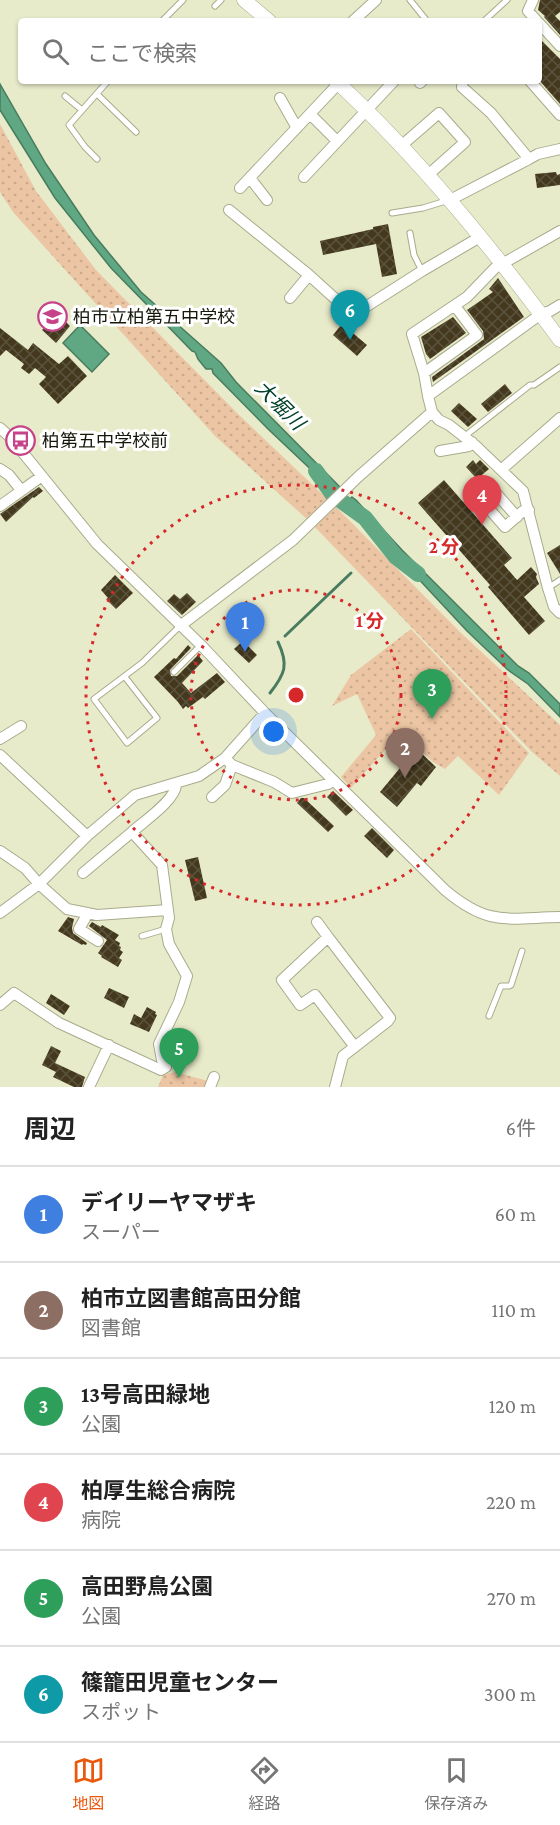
<!DOCTYPE html>
<html lang="ja">
<head>
<meta charset="utf-8">
<style>
  body { margin:0; font-family:"Crimson Pro","Noto Sans JP",serif; background:#f2f2f2; color:#222 }
  .you { position:absolute; left:274px; top:732px; width:21px; height:21px; margin:-15px; border:4px solid #fff; border-radius:50%; background:#1a73e8; box-shadow:0 0 0 9px #1a73e833 }
  .badge { display:grid; place-items:center; width:39px; height:39px; border-radius:50%; background:#ea580c; color:#fff; font-size:20px; font-weight:700 }
  .pin { position:absolute; translate:-50% -50px; filter:drop-shadow(0 2px 3px #0008) }
  .pin::after { content:''; position:absolute; top:32px; width:21px; height:18px; background:inherit; clip-path:polygon(0 0,100% 0,50% 100%) }
  .list { margin:0; padding:0; list-style:none }
  h2 { display:flex; justify-content:space-between; align-items:center; height:78px; margin:0; padding:0 24px; font-size:26px }
  h2 small { font-size:20px; font-weight:400; color:#767676 }
  .list li { display:grid; grid-template-columns:39px 1fr auto; gap:18px; align-items:center; box-sizing:border-box; height:96px; padding:0 24px; border-top:2px solid #e0e0e0 }
  .list b { display:block; font-size:22px; white-space:nowrap }
  .list p { margin:0; font-size:20px; white-space:nowrap; color:#767676 }
  .list em { font-size:20px; font-style:normal; color:#767676 }
  .icon { flex:none; width:33px; height:33px; fill:none; stroke:currentColor; stroke-width:2; stroke-linecap:round; stroke-linejoin:round }
  .map { position:relative; flex:none; width:560px; height:1087px; overflow:hidden }
  .search { position:absolute; background:#fff; box-shadow:0 2px 4px #0004; left:18px; right:18px; top:18px; height:66px; display:flex; align-items:center; gap:15px; box-sizing:border-box; padding:0 21px; border-radius:6px; color:#767676; font-size:22px }
  .sheet { height:654px; background:#fff }
  nav { display:flex; justify-content:space-around; align-items:center; box-sizing:border-box; height:84px; border-top:2px solid #e0e0e0; background:#fff; font-size:16px; color:#767676 }
  nav a { display:grid; justify-items:center; gap:3px }
  nav .on { color:#ea580c }
  .map>svg:first-child { display:block }
</style>
</head>
<body>
<div class="map">
<svg width="560" height="1087" viewBox="0 0 560 1087">
  <defs>
    <pattern id="park-dots" width="8" height="8" patternUnits="userSpaceOnUse" patternTransform="scale(1.5)"><rect width="8" height="8" fill="#ecc6a4"/><path d="M2 2h.1M6 6h.1" fill="none" stroke="#caa98c" stroke-width="1.8" stroke-linecap="round"/></pattern>
    <pattern id="building-cross-hatch" width="8" height="8" patternUnits="userSpaceOnUse" patternTransform="scale(1.5)"><rect width="8" height="8" fill="#44391f"/><path d="M0 0l8 8M0 8l8-8" fill="none" stroke="#5b533d"/></pattern>
  </defs>
  <rect width="100%" height="100%" fill="#e8ebca"/>
  <path fill="url(#park-dots)" d="M 0,124 L 36,191 L 96,270 L 238,414 L 339,510 L 461,633 L 560,725 L 560,776 L 531,751 L 309,521 L 215,436 L 13,212 L 0,192 Z
    M 411,629 L 529,753 L 499,795 L 458,756 L 445,769 L 433,762 L 401,732 L 351,788 L 341,777 L 376,735 L 357,694 L 332,706 L 351,675 Z
    M 175,1072 L 208,1081 L 206,1087 L 158,1087 L 163,1075 Z"/>
  <path fill="#5fa883" stroke="#497c5f" stroke-width="1.5" d="M 0,84 L 46,164 L 94,235 L 141,292 L 221,363 L 236,382 L 340,487 L 334,496 L 322,480 L 268,429 L 213,373 L 212,369 L 206,369 L 198,359 L 195,352 L 192,351 L 111,268 L 55,198 L 0,110 Z
    M 80,325 L 109,354 L 92,372 L 63,343 Z
    M 352,497 L 356,500 L 402,550 L 518,666 L 529,673 L 560,704 L 560,717 L 528,684 L 508,670 L 467,631 L 371,528 L 345,503 Z"/>
  <g fill="none" stroke-linecap="round" stroke-linejoin="round">
    <path stroke="#497c5f" stroke-width="3" d="M 285,636 L 351,573
      M 270,693 C 285,674 289,665 278,642"/>
    <path stroke="#5fa883" stroke-width="16" d="M 316,471 L 333,495 L 365,518 L 396,557 L 418,574"/>
  </g>
  <path fill="url(#building-cross-hatch)" d="M 540,0 L 560,0 L 560,12 L 555,16 L 560,21 L 560,35 L 544,17 L 545,16 L 538,10 Z
    M 539,38 L 560,59 L 560,104 L 539,80 Z
    M 556,172 L 557,175 L 560,174 L 560,185 L 537,188 L 535,174 Z
    M 388,224 L 397,274 L 382,277 L 376,244 L 323,255 L 320,241 L 373,229 L 373,227 Z
    M 498,278 L 524,317 L 433,382 L 432,377 L 436,374 L 484,339 L 483,331 L 467,310 L 493,292 L 489,289 Z
    M 57,313 L 70,326 L 56,343 L 42,330 Z
    M 453,317 L 466,333 L 430,359 L 426,354 L 421,337 Z
    M 342,324 L 367,345 L 357,356 L 333,335 Z
    M 0,328 L 28,350 L 33,343 L 59,364 L 68,356 L 87,376 L 58,404 L 39,384 L 46,377 L 35,368 L 29,374 L 21,368 L 24,364 L 6,350 L 0,356 Z
    M 505,384 L 512,393 L 488,412 L 481,404 Z
    M 459,403 L 477,419 L 468,427 L 451,411 Z
    M 473,460 L 476,464 L 480,460 L 489,469 L 477,479 L 466,467 Z
    M 444,480 L 512,558 L 504,565 L 517,580 L 531,567 L 537,574 L 536,577 L 539,584 L 524,597 L 545,621 L 529,635 L 488,587 L 490,585 L 418,503 Z
    M 39,487 L 43,491 L 34,498 L 33,497 L 6,522 L 0,514 Z
    M 560,545 L 560,574 L 547,553 Z
    M 115,575 L 133,593 L 116,609 L 106,599 L 108,598 L 101,590 Z
    M 187,593 L 196,602 L 182,615 L 167,601 L 174,594 L 180,599 Z
    M 243,641 L 257,655 L 249,663 L 234,649 Z
    M 188,645 L 191,648 L 170,670 L 171,676 L 177,676 L 198,655 L 203,661 L 182,683 L 191,693 L 217,673 L 225,682 L 205,699 L 203,697 L 188,708 L 186,706 L 183,709 L 178,702 L 154,677 L 174,658 L 176,659 Z
    M 400,733 L 436,767 L 421,786 L 417,783 L 397,807 L 380,792 L 400,768 L 397,765 L 402,760 L 388,748 Z
    M 333,791 L 353,810 L 346,816 L 327,797 Z
    M 301,798 L 304,798 L 334,826 L 328,832 L 297,803 Z
    M 372,828 L 394,850 L 387,858 L 364,836 Z
    M 198,857 L 207,898 L 195,901 L 185,860 Z
    M 68,917 L 74,919 L 72,928 L 73,933 L 87,943 L 86,945 L 83,944 L 82,945 L 58,931 Z
    M 92,922 L 101,927 L 102,925 L 119,935 L 115,940 L 120,943 L 119,946 L 121,947 L 120,950 L 123,952 L 119,958 L 122,960 L 118,967 L 101,957 L 102,956 L 98,953 L 107,940 L 89,926 Z
    M 109,988 L 129,997 L 124,1008 L 104,998 Z
    M 51,994 L 70,1006 L 64,1015 L 46,1003 Z
    M 147,1007 L 156,1012 L 155,1014 L 157,1015 L 149,1032 L 130,1024 L 134,1014 L 141,1018 Z
    M 51,1046 L 61,1051 L 55,1063 L 85,1077 L 82,1087 L 74,1087 L 53,1077 L 56,1072 L 42,1065 Z"/>
  <g fill="none" stroke-linecap="round" stroke-linejoin="round">
    <defs>
      <path id="service" d="M 410,0 L 427,21
        M 215,6 L 221,0
        M 162,21 L 183,0
        M 484,21 L 507,0
        M 97,94 L 136,132
        M 65,96 L 82,110
        M 97,159 L 85,147 L 69,125 L 108,81
        M 392,213 L 423,208 L 449,200
        M 410,233 L 414,255 L 422,271
        M 465,436 L 530,385 L 534,385 L 560,367
        M 548,588 L 560,580
        M 174,672 L 201,645
        M 125,677 L 157,718 L 127,743 L 94,699 L 142,663 L 180,626
        M 142,936 L 166,929
        M 489,1016 L 501,986 L 509,986 L 511,985 L 522,951"/>
      <path id="minor" d="M 533,0 L 528,11 L 537,21
        M 353,21 L 376,0
        M 539,23 L 560,46
        M 463,81 L 462,87 L 491,113 L 529,159
        M 530,81 L 560,115
        M 420,83 L 422,81
        M 280,98 L 297,128
        M 310,114 L 337,141
        M 401,146 L 439,113 L 465,142 L 428,175
        M 304,177 L 394,81
        M 250,178 L 267,200
        M 240,188 L 339,83
        M 450,200 L 529,159 L 538,154 L 560,149
        M 229,210 L 309,275 L 353,315 L 422,271 L 480,237
        M 290,298 L 309,275
        M 424,373 L 477,335 L 455,306
        M 428,396 L 424,373 L 412,334 L 467,297 L 495,268 L 560,231
        M 432,412 L 439,420 L 449,425 L 476,446 L 523,491 L 548,588 L 554,607 L 560,613
        M 0,428 L 11,438 L 97,544 L 201,645 L 265,713 L 445,890 C 489,927 507,918 560,917
        M 440,451 L 469,446 L 472,442
        M 0,469 L 9,475 L 21,490
        M 502,469 L 560,418
        M 0,506 L 42,476
        M 517,517 L 487,483 L 476,494 L 505,527 L 523,511 L 529,510
        M 180,626 L 293,540 L 358,477 L 432,412 L 428,396 L 541,314 L 550,311 L 560,305
        M 0,739 L 21,726
        M 0,755 L 87,836
        M 232,765 L 274,782 L 292,793 L 328,784 L 333,780
        M 212,797 L 225,785 L 232,765 L 227,760
        M 0,851 L 25,868 L 39,884 L 67,909 L 97,915 L 168,910
        M 83,873 L 132,832
        M 0,913 L 39,884 L 87,836 L 135,795 L 199,776 L 225,758 L 265,713
        M 88,913 L 79,929 L 98,941
        M 317,922 L 328,937
        M 0,1005 L 14,993 L 59,1023 L 161,1070 L 166,1067 L 162,1060 L 159,1044 L 179,1002 L 187,976 L 169,944 L 166,929 L 169,918 L 162,865 L 132,832 C 143,822 177,799 176,784
        M 89,1087 L 109,1045
        M 210,1087 L 214,1077
        M 335,1087 L 343,1056 L 388,1021 L 390,1018 L 328,937 L 282,980 L 300,1005 L 315,995 L 355,1047"/>
      <path id="tertiary" d="M 244,0 L 269,21
        M 336,81 C 420,159 492,248 560,340"/>
    </defs>
    <use href="#service" stroke="#a8ab8c" stroke-width="7"/>
    <use href="#minor" stroke="#a8ab8c" stroke-width="12"/>
    <use href="#tertiary" stroke="#a8ab8c" stroke-width="15"/>
    <use href="#service" stroke="#fff" stroke-width="5"/>
    <use href="#minor" stroke="#fff" stroke-width="10"/>
    <use href="#tertiary" stroke="#fff" stroke-width="14"/>
  </g>
  <g fill="none" stroke="#d62828" stroke-width="3" stroke-dasharray="3 6">
    <circle cx="296" cy="695" r="105"/>
    <circle cx="296" cy="695" r="210"/>
  </g>
  <defs>
    <symbol id="school-ring" viewBox="-11 -11 22 22"><circle r="9.5" fill="#fff" stroke="#c6438a" stroke-width="1.5"/><path d="M0-5L7-2L0 1L-7-2ZM-4 1L0 2.5L4 1V4Q0 6-4 4Z" fill="#c6438a"/></symbol>
    <symbol id="bus-ring" viewBox="-11 -11 22 22"><circle r="9.5" fill="#fff" stroke="#c6438a" stroke-width="1.5"/><path d="M-5-6H5V4H4V6H2V4H-2V6H-4V4H-5ZM-3.5-4V0h7V-4ZM-3.5 1.2v1.5H-2V1.2ZM2 1.2v1.5H3.5V1.2Z" fill="#c6438a"/></symbol>
  </defs>
  <g fill-rule="evenodd">
    <use href="#school-ring" x="36" y="300" width="33" height="33"/>
    <use href="#bus-ring" x="4" y="424" width="33" height="33"/>
  </g>
  <g text-anchor="middle" stroke-width="6" stroke-linejoin="round" paint-order="stroke">
    <g font-size="18" fill="#16170b" stroke="#fff" text-anchor="start">
      <text x="73" y="323">柏市立柏第五中学校</text>
      <text x="42" y="447">柏第五中学校前</text>
    </g>
    <g font-size="20" font-style="italic" fill="#004128" stroke="#fff">
      <text transform="translate(280 405) rotate(45)" y="7">大堀川</text>
    </g>
  </g>
  <circle cx="296" cy="695" r="9" fill="#d62828" stroke="#fff" stroke-width="3"/>
  <g font-size="18" text-anchor="middle" font-weight="bold" fill="#d62828" stroke="#fff" stroke-width="6" stroke-linejoin="round" paint-order="stroke">
    <text x="444" y="553">2 分</text>
    <text x="370" y="627">1 分</text>
  </g>
</svg>
<div class="you"></div>
<div class="pin badge" style="left:245px;top:652px;background:#3f7fe0">1</div>
<div class="pin badge" style="left:405px;top:778px;background:#8d6e63">2</div>
<div class="pin badge" style="left:432px;top:719px;background:#2e9e5b">3</div>
<div class="pin badge" style="left:482px;top:525px;background:#e0444e">4</div>
<div class="pin badge" style="left:179px;top:1078px;background:#2e9e5b">5</div>
<div class="pin badge" style="left:350px;top:340px;background:#0f9aa8">6</div>
<div class="search"><svg class="icon" aria-label="search" viewBox="0 0 24 24"><circle cx="10" cy="10" r="6"/><path d="M15 15l6 6"/></svg>ここで検索</div>
</div>
<section class="sheet">
<h2>周辺<small>6件</small></h2>
<ul class="list">
<li><span class="badge" style="background:#3f7fe0">1</span><div><b>デイリーヤマザキ</b><p>スーパー</p></div><em>60 m</em></li>
<li><span class="badge" style="background:#8d6e63">2</span><div><b>柏市立図書館高田分館</b><p>図書館</p></div><em>110 m</em></li>
<li><span class="badge" style="background:#2e9e5b">3</span><div><b>13号高田緑地</b><p>公園</p></div><em>120 m</em></li>
<li><span class="badge" style="background:#e0444e">4</span><div><b>柏厚生総合病院</b><p>病院</p></div><em>220 m</em></li>
<li><span class="badge" style="background:#2e9e5b">5</span><div><b>高田野鳥公園</b><p>公園</p></div><em>270 m</em></li>
<li><span class="badge" style="background:#0f9aa8">6</span><div><b>篠籠田児童センター</b><p>スポット</p></div><em>300 m</em></li>
</ul>
</section>
<nav>
<a class="on"><svg class="icon" aria-label="map" viewBox="0 0 24 24"><path d="M3 6l6-2 6 2 6-2v14l-6 2-6-2-6 2zM9 4v14M15 6v14"/></svg>地図</a>
<a><svg class="icon" aria-label="directions" viewBox="0 0 24 24"><path d="M12 3l9 9-9 9-9-9zM9 14v-3h6M13 9l2 2-2 2"/></svg>経路</a>
<a><svg class="icon" aria-label="saved" viewBox="0 0 24 24"><path d="M7 4h10v16l-5-4-5 4z"/></svg>保存済み</a>
</nav>
</body>
</html>
